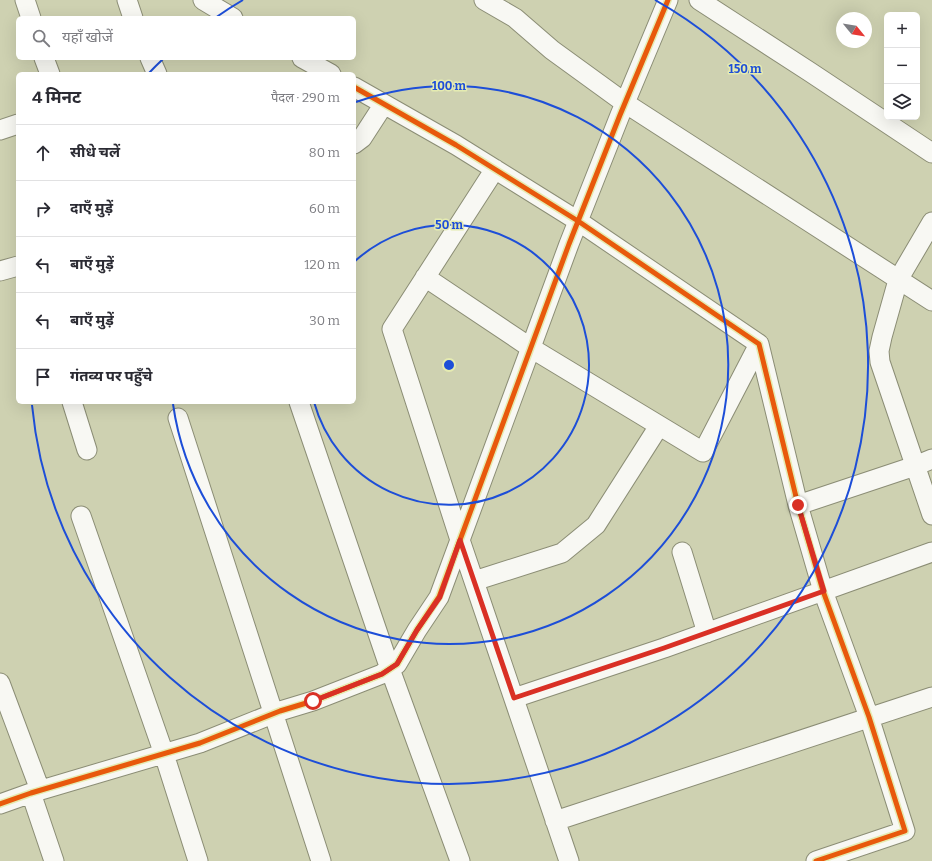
<!DOCTYPE html>
<html lang="hi">
<head>
<meta charset="utf-8">
<style>
  body { margin:0; font-family:Bitter,"Noto Sans Devanagari",serif; background:#f2f2f3; color:#2b2b33 }
  .controls { position:absolute; right:12px; top:12px; display:grid; overflow:hidden; border-radius:6px; box-shadow:0 4px 16px #0002 }
  .controls button { width:36px; height:36px; display:grid; place-items:center; padding:0; border:0; border-bottom:1px solid #e1e1e2; background:#fff; color:#2b2b33; font:20px sans-serif }
  .compass { position:absolute; left:836px; top:12px; width:36px; height:36px; border-radius:50%; background:#fff; box-shadow:0 4px 16px #0002; rotate:120deg }
  .stop { position:absolute; width:12px; height:12px; margin:-9px; border:3px solid #d93025; border-radius:50%; background:#fff }
  .stop.end { background:#d93025; border-color:#fff; box-shadow:0 1px 4px #0008 }
  .list { margin:0; padding:0; list-style:none }
  h2 { display:flex; justify-content:space-between; align-items:center; height:52px; margin:0; padding:0 16px; font-size:17px }
  h2 small { font-size:13px; font-weight:400; color:#7c7c81 }
  .list li { display:grid; grid-template-columns:26px 1fr auto; gap:12px; align-items:center; box-sizing:border-box; height:56px; padding:0 16px; border-top:1px solid #e1e1e2 }
  .list b { display:block; font-size:15px; white-space:nowrap }
  .list em { font-size:13px; font-style:normal; color:#7c7c81 }
  .icon { flex:none; width:22px; height:22px; fill:none; stroke:currentColor; stroke-width:2; stroke-linecap:round; stroke-linejoin:round }
  .map { position:relative; flex:none; width:932px; height:861px; overflow:hidden }
  .search { position:absolute; background:#fff; box-shadow:0 4px 16px #0002; left:16px; top:16px; width:340px; height:44px; display:flex; align-items:center; gap:10px; box-sizing:border-box; padding:0 14px; border-radius:6px; color:#7c7c81; font-size:15px }
  .panel { position:absolute; background:#fff; box-shadow:0 4px 16px #0002; left:16px; top:72px; width:340px; height:332px; border-radius:6px }
  .map>svg:first-child { display:block }
</style>
</head>
<body>
<div class="map">
<svg width="932" height="861" viewBox="0 0 932 861">
  <rect width="100%" height="100%" fill="#ced1b1"/>
  <g fill="none" stroke-linecap="round" stroke-linejoin="round">
    <defs>
      <path id="minor" d="M 25,0 L 31,18
        M 127,0 L 133,18
        M 203,0 L 233,18
        M 484,0 L 515,18 L 552,50 L 625,103 L 932,301
        M 699,0 L 810,72 L 932,153
        M 44,58 L 50,74
        M 150,58 L 157,74
        M 302,58 L 331,74
        M 354,87 L 456,145 L 578,221 L 759,344 L 798,505 L 823,591 L 869,717 L 905,831 L 816,861
        M 0,130 L 18,124
        M 354,144 L 362,138 L 384,104
        M 495,169 L 392,329 L 460,540 L 569,861
        M 932,222 L 898,280 L 882,337 L 879,351 L 880,362 L 932,515
        M 0,271 L 18,266
        M 425,277 L 531,348 L 703,452 L 759,344
        M 72,402 L 87,450
        M 299,402 L 390,669 L 460,861
        M 178,418 L 321,861
        M 798,505 L 915,466 L 932,459
        M 81,516 L 164,754 L 198,861
        M 682,552 L 707,633
        M 474,581 L 562,553 L 596,525 L 659,426
        M 0,683 L 40,790
        M 514,698 L 664,648 L 932,552
        M 31,793 L 54,861
        M 0,804 L 31,793 L 200,743 L 280,711 L 313,701 L 382,674 L 397,664 L 417,630 L 439,597 L 569,244 L 620,115 L 668,0
        M 555,821 L 932,697"/>
    </defs>
    <use href="#minor" stroke="#8b8d75" stroke-width="21"/>
    <use href="#minor" stroke="#f8f8f3" stroke-width="19"/>
    <defs>
      <path id="cycleway" d="M 354,87 L 456,145 L 578,221 L 759,344 L 798,505 L 823,591 L 869,717 L 905,831 L 816,861
        M 0,804 L 31,793 L 200,743 L 280,711 L 313,701 L 382,674 L 397,664 L 417,630 L 439,597 L 569,244 L 620,115 L 668,0"/>
    </defs>
    <use href="#cycleway" stroke="#e5ebb1" stroke-width="8"/>
    <use href="#cycleway" stroke="#e8590c" stroke-width="5"/>
  </g>
  <g fill="none" stroke-linecap="round" stroke-linejoin="round">
    <path stroke="#d93025" stroke-width="5" d="M 313,701 L 382,674 L 397,664 L 417,630 L 440,597 L 460,540 L 514,698 L 664,648 L 824,591 L 798,505"/>
  </g>
  <g fill="none" stroke="#1d4ed8" stroke-width="2">
    <path d="M354 262A140 140 0 1 1 314 402"/>
    <path d="M356 102A279 279 0 1 1 173 404"/>
    <path d="M148 74A419 419 0 0 1 163 59M215 18A419 419 0 0 1 243 0M655 0A419 419 0 1 1 32 405"/>
  </g>
  <circle cx="449" cy="365" r="6" fill="#1d4ed8" stroke="#e5ebb1" stroke-width="2"/>
  <g font-size="12" text-anchor="middle" font-weight="bold" fill="#1d4ed8" stroke="#e5ebb1" stroke-width="3" stroke-linejoin="round" paint-order="stroke">
    <text x="745" y="73">150 m</text>
    <text x="449" y="90">100 m</text>
    <text x="449" y="229">50 m</text>
  </g>
</svg>
<div class="controls">
<button>+</button>
<button>−</button>
<button><svg class="icon" aria-label="layers" viewBox="0 0 24 24"><path d="M12 4l9 5-9 5-9-5zM3 14l9 5 9-5"/></svg></button>
</div>
<svg class="compass" viewBox="-18 -18 36 36"><path d="M0-13l5 13h-10z" fill="#e53935"/><path d="M0 13l5-13h-10z" fill="#7c7c81"/></svg>
<div class="stop" style="left:313px;top:701px"></div>
<div class="stop end" style="left:798px;top:505px"></div>
<div class="search"><svg class="icon" aria-label="search" viewBox="0 0 24 24"><circle cx="10" cy="10" r="6"/><path d="M15 15l6 6"/></svg>यहाँ खोजें</div>
<section class="panel">
<h2>4 मिनट<small>पैदल · 290 m</small></h2>
<ul class="list">
<li><svg class="icon" aria-label="ahead" viewBox="0 0 24 24"><path d="M12 20V5M6 11l6-6 6 6"/></svg><div><b>सीधे चलें</b></div><em>80 m</em></li>
<li><svg class="icon" aria-label="right" viewBox="0 0 24 24"><path d="M7 20v-9h11M14 6l5 5-5 5"/></svg><div><b>दाएँ मुड़ें</b></div><em>60 m</em></li>
<li><svg class="icon" aria-label="left" viewBox="0 0 24 24"><path d="M17 20v-9H6M10 6l-5 5 5 5"/></svg><div><b>बाएँ मुड़ें</b></div><em>120 m</em></li>
<li><svg class="icon" aria-label="left" viewBox="0 0 24 24"><path d="M17 20v-9H6M10 6l-5 5 5 5"/></svg><div><b>बाएँ मुड़ें</b></div><em>30 m</em></li>
<li><svg class="icon" aria-label="arrive" viewBox="0 0 24 24"><path d="M6 21V4h12l-3 4 3 4H6"/></svg><div><b>गंतव्य पर पहुँचे</b></div></li>
</ul>
</section>
</div>
</body>
</html>
